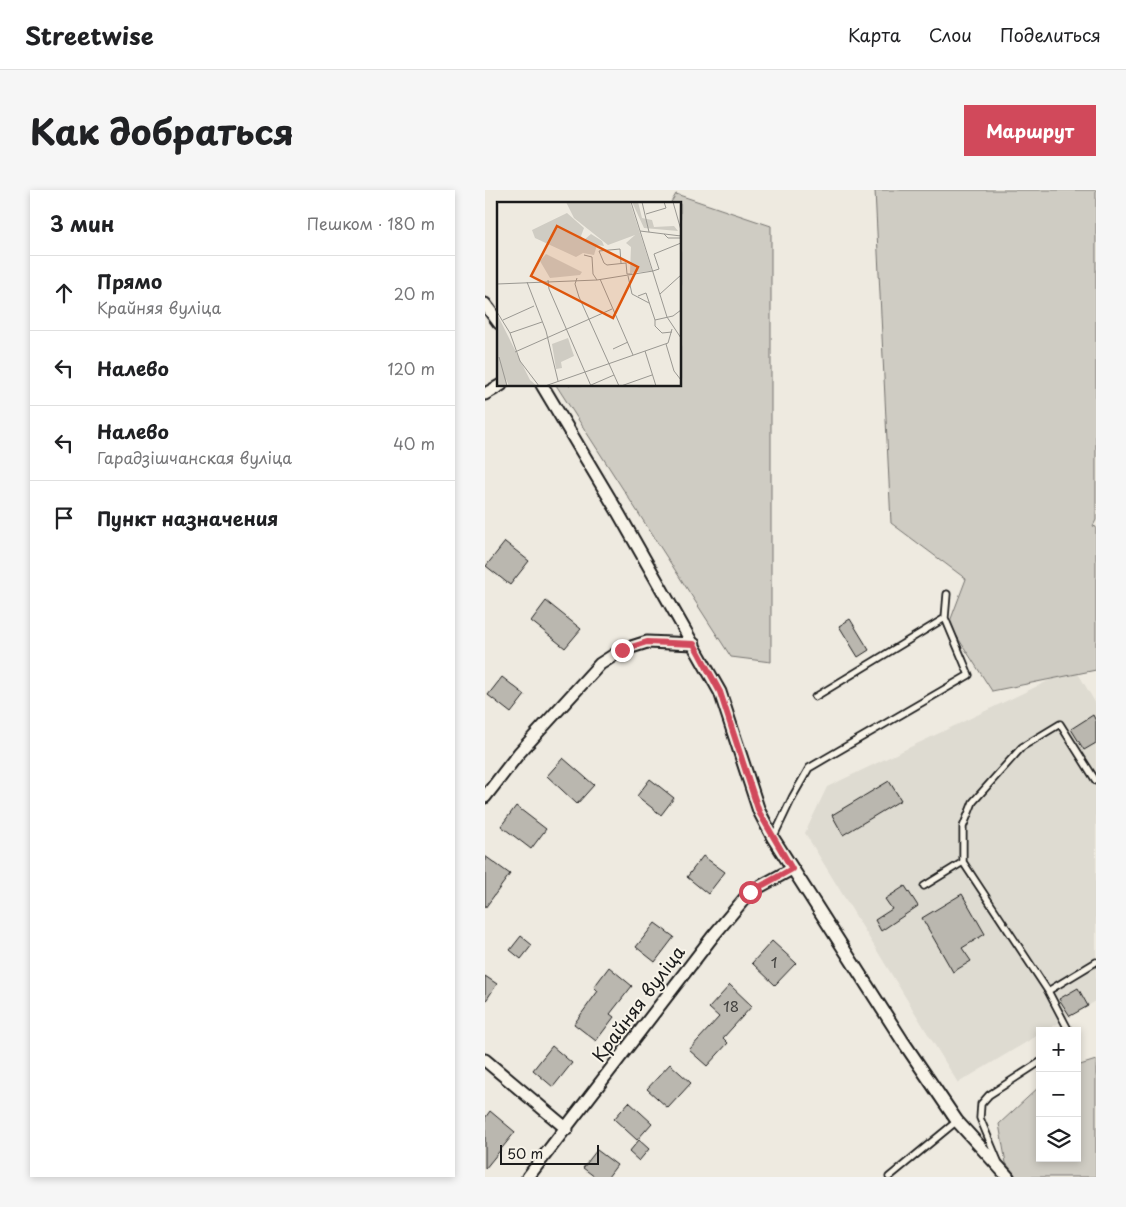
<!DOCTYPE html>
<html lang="ru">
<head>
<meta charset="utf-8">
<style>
  body { margin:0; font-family:"Playpen Sans",sans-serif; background:#f6f6f6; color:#202124 }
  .controls { position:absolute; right:15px; bottom:15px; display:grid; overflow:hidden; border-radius:0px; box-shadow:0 2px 8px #0003 }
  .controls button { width:45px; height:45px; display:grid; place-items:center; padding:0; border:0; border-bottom:1px solid #e0e0e0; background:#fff; color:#202124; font:25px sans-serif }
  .scale { position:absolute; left:15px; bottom:12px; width:99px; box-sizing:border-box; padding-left:5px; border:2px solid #1c1c1c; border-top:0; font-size:14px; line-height:18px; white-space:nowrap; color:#1c1c1c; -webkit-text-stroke:4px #f7f3e8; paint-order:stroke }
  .stop { position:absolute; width:15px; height:15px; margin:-11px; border:4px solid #d1495b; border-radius:50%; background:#fff }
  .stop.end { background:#d1495b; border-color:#fff; box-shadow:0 1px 5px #0008 }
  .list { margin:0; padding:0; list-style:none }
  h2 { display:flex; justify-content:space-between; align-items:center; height:65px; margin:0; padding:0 20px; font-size:21px }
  h2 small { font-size:16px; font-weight:400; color:#757577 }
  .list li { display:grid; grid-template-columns:32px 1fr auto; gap:15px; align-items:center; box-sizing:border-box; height:75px; padding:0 20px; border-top:1px solid #e0e0e0 }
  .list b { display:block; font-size:19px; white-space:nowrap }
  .list p { margin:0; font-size:16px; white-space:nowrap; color:#757577 }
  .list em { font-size:16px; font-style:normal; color:#757577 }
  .icon { flex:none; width:28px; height:28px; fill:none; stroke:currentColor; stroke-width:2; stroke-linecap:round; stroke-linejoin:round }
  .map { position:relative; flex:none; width:611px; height:987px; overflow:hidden; border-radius:0px }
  header { display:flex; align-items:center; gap:30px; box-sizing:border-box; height:70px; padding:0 25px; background:#fff; border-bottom:1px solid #e0e0e0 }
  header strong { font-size:24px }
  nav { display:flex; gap:28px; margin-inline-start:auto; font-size:18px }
  .intro { display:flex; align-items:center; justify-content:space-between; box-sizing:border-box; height:120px; padding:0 30px }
  h1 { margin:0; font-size:35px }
  .button { padding:12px 22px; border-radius:0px; background:#d1495b; color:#fff; font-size:18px; font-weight:700 }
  main { display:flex; gap:30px; padding:0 30px }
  aside { flex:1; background:#fff; border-radius:0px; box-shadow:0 2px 8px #0003 }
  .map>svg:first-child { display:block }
</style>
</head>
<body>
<header>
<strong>Streetwise</strong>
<nav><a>Карта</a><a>Слои</a><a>Поделиться</a></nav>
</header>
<div class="intro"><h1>Как добраться</h1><a class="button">Маршрут</a></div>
<main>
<aside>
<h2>3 мин<small>Пешком · 180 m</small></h2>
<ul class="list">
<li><svg class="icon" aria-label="ahead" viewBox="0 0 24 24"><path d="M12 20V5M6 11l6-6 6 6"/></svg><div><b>Прямо</b><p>Крайняя вуліца</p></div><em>20 m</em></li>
<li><svg class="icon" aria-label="left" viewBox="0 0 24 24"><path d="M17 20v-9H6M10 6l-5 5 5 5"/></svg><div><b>Налево</b></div><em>120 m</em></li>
<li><svg class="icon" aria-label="left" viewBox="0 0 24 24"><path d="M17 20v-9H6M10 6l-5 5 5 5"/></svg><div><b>Налево</b><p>Гарадзішчанская вуліца</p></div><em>40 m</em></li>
<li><svg class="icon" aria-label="arrive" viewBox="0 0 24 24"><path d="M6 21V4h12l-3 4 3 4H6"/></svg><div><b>Пункт назначения</b></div></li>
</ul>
</aside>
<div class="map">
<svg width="611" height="987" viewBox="0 0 611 987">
  <rect width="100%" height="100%" fill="#eeeae0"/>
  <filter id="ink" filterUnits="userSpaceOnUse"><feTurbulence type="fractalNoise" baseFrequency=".02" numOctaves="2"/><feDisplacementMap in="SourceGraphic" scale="10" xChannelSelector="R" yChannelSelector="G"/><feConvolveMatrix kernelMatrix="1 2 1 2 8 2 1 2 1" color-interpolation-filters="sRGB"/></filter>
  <g filter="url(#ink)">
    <path fill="#dedbd1" d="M 590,478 L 611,514 L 611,811 L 560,841 L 555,841 L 555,844 L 473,893 L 320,643 L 342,597 Z"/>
    <path fill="#cfccc3" stroke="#767470" d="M 390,0 L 611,0 L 611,330 L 608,336 L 611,337 L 611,480 L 507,501 L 464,434 L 481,389 L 406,333 Z
      M 191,4 L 286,36 L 286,472 L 246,467 L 71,195 L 195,195 L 195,14 L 185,14 Z
      M 611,870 L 611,987 L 532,987 L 521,973 L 514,934 L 555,896 L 555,968 L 592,968 L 592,876 Z"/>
    <path fill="#bab7af" stroke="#1c1c1c" d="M 20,352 L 44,371 L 25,395 L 1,376 Z
      M 61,411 L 96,439 L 80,458 L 46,431 Z
      M 365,429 L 384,460 L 373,467 L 354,436 Z
      M 17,487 L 40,505 L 26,523 L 3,505 Z
      M 608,525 L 611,531 L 611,553 L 599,560 L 586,539 Z
      M 78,568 L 109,595 L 92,614 L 62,586 Z
      M 165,589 L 189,608 L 176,625 L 152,606 Z
      M 404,591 L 416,610 L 358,645 L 347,625 Z
      M 31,616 L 61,639 L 46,659 L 16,636 Z
      M 0,666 L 25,684 L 0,718 Z
      M 218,666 L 240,682 L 223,704 L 202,687 Z
      M 420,696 L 433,716 L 396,741 L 390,730 L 407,719 L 400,709 Z
      M 477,704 L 500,744 L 477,758 L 486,771 L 468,782 L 437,728 Z
      M 170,733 L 189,747 L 170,772 L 151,757 Z
      M 36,746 L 47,755 L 36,769 L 25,760 Z
      M 287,751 L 311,773 L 290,795 L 267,773 Z
      M 124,777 L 147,796 L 125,824 L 129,827 L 111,851 L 89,834 L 113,801 L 109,797 Z
      M 0,786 L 12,794 L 0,812 Z
      M 245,795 L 267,816 L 238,848 L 243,853 L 222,876 L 204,860 L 234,827 L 224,818 Z
      M 593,798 L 603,816 L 585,826 L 574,809 Z
      M 67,856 L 87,873 L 68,897 L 48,880 Z
      M 185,874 L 206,893 L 183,918 L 162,899 Z
      M 144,912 L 167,933 L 152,950 L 129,929 Z
      M 5,921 L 30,942 L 0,979 L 0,928 Z
      M 154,950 L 164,959 L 154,971 L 144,962 Z
      M 112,960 L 132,975 L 123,987 L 110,987 L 98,978 Z"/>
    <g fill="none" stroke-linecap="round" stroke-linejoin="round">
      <defs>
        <path id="service" d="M 330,507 L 460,428
          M 288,648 L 308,606 L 324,578 L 484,485 L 460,428 L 462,404
          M 439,696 L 478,672
          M 563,801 L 611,772
          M 584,841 L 563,801 L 478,672 L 478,637 L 488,612 L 537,557 L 575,534 L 611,591
          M 513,971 L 495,928 L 496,914 L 504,905 L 555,872
          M 404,987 L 472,931"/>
        <path id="minor" d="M 0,114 L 14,133
          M 57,195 L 134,324 L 235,502 L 274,621 L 288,648 L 417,850 L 472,931 L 523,987
          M 0,204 L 16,195
          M 0,607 L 34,563 L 115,474 L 137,460 L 162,452 L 209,454
          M 0,870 L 82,939
          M 43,987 L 228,746 L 265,702 L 307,679"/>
      </defs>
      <use href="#service" stroke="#1c1c1c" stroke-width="9"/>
      <use href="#minor" stroke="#1c1c1c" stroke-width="15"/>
      <use href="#service" stroke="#f7f3e8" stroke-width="5.5"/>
      <use href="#minor" stroke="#f7f3e8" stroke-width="11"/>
    </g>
  </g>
  <g fill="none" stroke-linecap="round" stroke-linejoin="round" filter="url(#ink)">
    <path stroke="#d1495b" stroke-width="6" d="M 137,460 L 162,452 L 209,454 L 235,502 L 274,622 L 307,679 L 265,702"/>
  </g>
  <g text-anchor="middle" stroke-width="4" stroke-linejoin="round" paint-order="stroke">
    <g font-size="15" fill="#444341">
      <text x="289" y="778">1</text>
      <text x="246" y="822">18</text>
    </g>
    <g font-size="18" fill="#1c1c1c" stroke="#f7f3e8">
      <text transform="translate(154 814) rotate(-53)" y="6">Крайняя вуліца</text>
    </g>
  </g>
  <g transform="translate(12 12)">
    <rect width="184" height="184" fill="#eeeae0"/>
    <path d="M 69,0 L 133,0 L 155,69 L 133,71 L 134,45 L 129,41 L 138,33 L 111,43 L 77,16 ZM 135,0 L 141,0 L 145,16 L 155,18 L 157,25 L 177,24 L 181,29 L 147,26 ZM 70,11 L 87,26 L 84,34 L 87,38 L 94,32 L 105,39 L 107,44 L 100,43 L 97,53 L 86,51 L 79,55 L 38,36 L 35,28 ZM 49,52 L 85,70 L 83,73 L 53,76 L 43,59 ZM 0,112 L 33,178 L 40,184 L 12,184 L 9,177 L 10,184 L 0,184 ZM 71,136 L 77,154 L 64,160 L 65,166 L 59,167 L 55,142 Z" fill="#cfccc3"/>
    <path fill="none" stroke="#9a9892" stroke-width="1" d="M 134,0 L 170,115 L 184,136M 145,0 L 152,30M 176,0 L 184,28M 149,12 L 169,6 L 167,0M 143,29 L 184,34M 167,32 L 171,36 L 184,36M 87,53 L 95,55 L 96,72 L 100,78M 124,61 L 123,47 L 102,49 L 107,61 L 110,63 L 129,61 L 130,72 L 135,72M 131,74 L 135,92 L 152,101M 80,76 L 78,82 L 82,95 L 122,184M 103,77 L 136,153M 51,78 L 52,87 L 94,184M 30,80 L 49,129 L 61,179M 0,82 L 100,78 L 156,69 L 162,67 L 157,52 L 184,41M 163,92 L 184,73M 141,94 L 149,91 L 158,118 L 176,114 L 184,108M 0,110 L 13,131 L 23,159 L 42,184M 6,118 L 37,104M 158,118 L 158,124 L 165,131 L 175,130M 13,131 L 45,120M 169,142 L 177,169 L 184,178M 116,147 L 131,140M 148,149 L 159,184M 18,150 L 115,107M 2,155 L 10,184M 94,183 L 117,173M 48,184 L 171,141 L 175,127M 124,184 L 155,173"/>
    <path fill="#de560d" fill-opacity="0.15" stroke="#de560d" stroke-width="2.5" d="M 60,24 L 141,65 L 116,116 L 34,74 Z"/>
    <rect width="184" height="184" fill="none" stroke="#1c1c1c" stroke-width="2.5"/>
  </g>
</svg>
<div class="controls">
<button>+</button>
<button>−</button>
<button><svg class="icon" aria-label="layers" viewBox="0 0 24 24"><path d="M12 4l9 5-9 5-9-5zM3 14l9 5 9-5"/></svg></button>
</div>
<div class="scale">50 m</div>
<div class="stop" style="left:265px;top:702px"></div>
<div class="stop end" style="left:137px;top:460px"></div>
</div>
</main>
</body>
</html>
